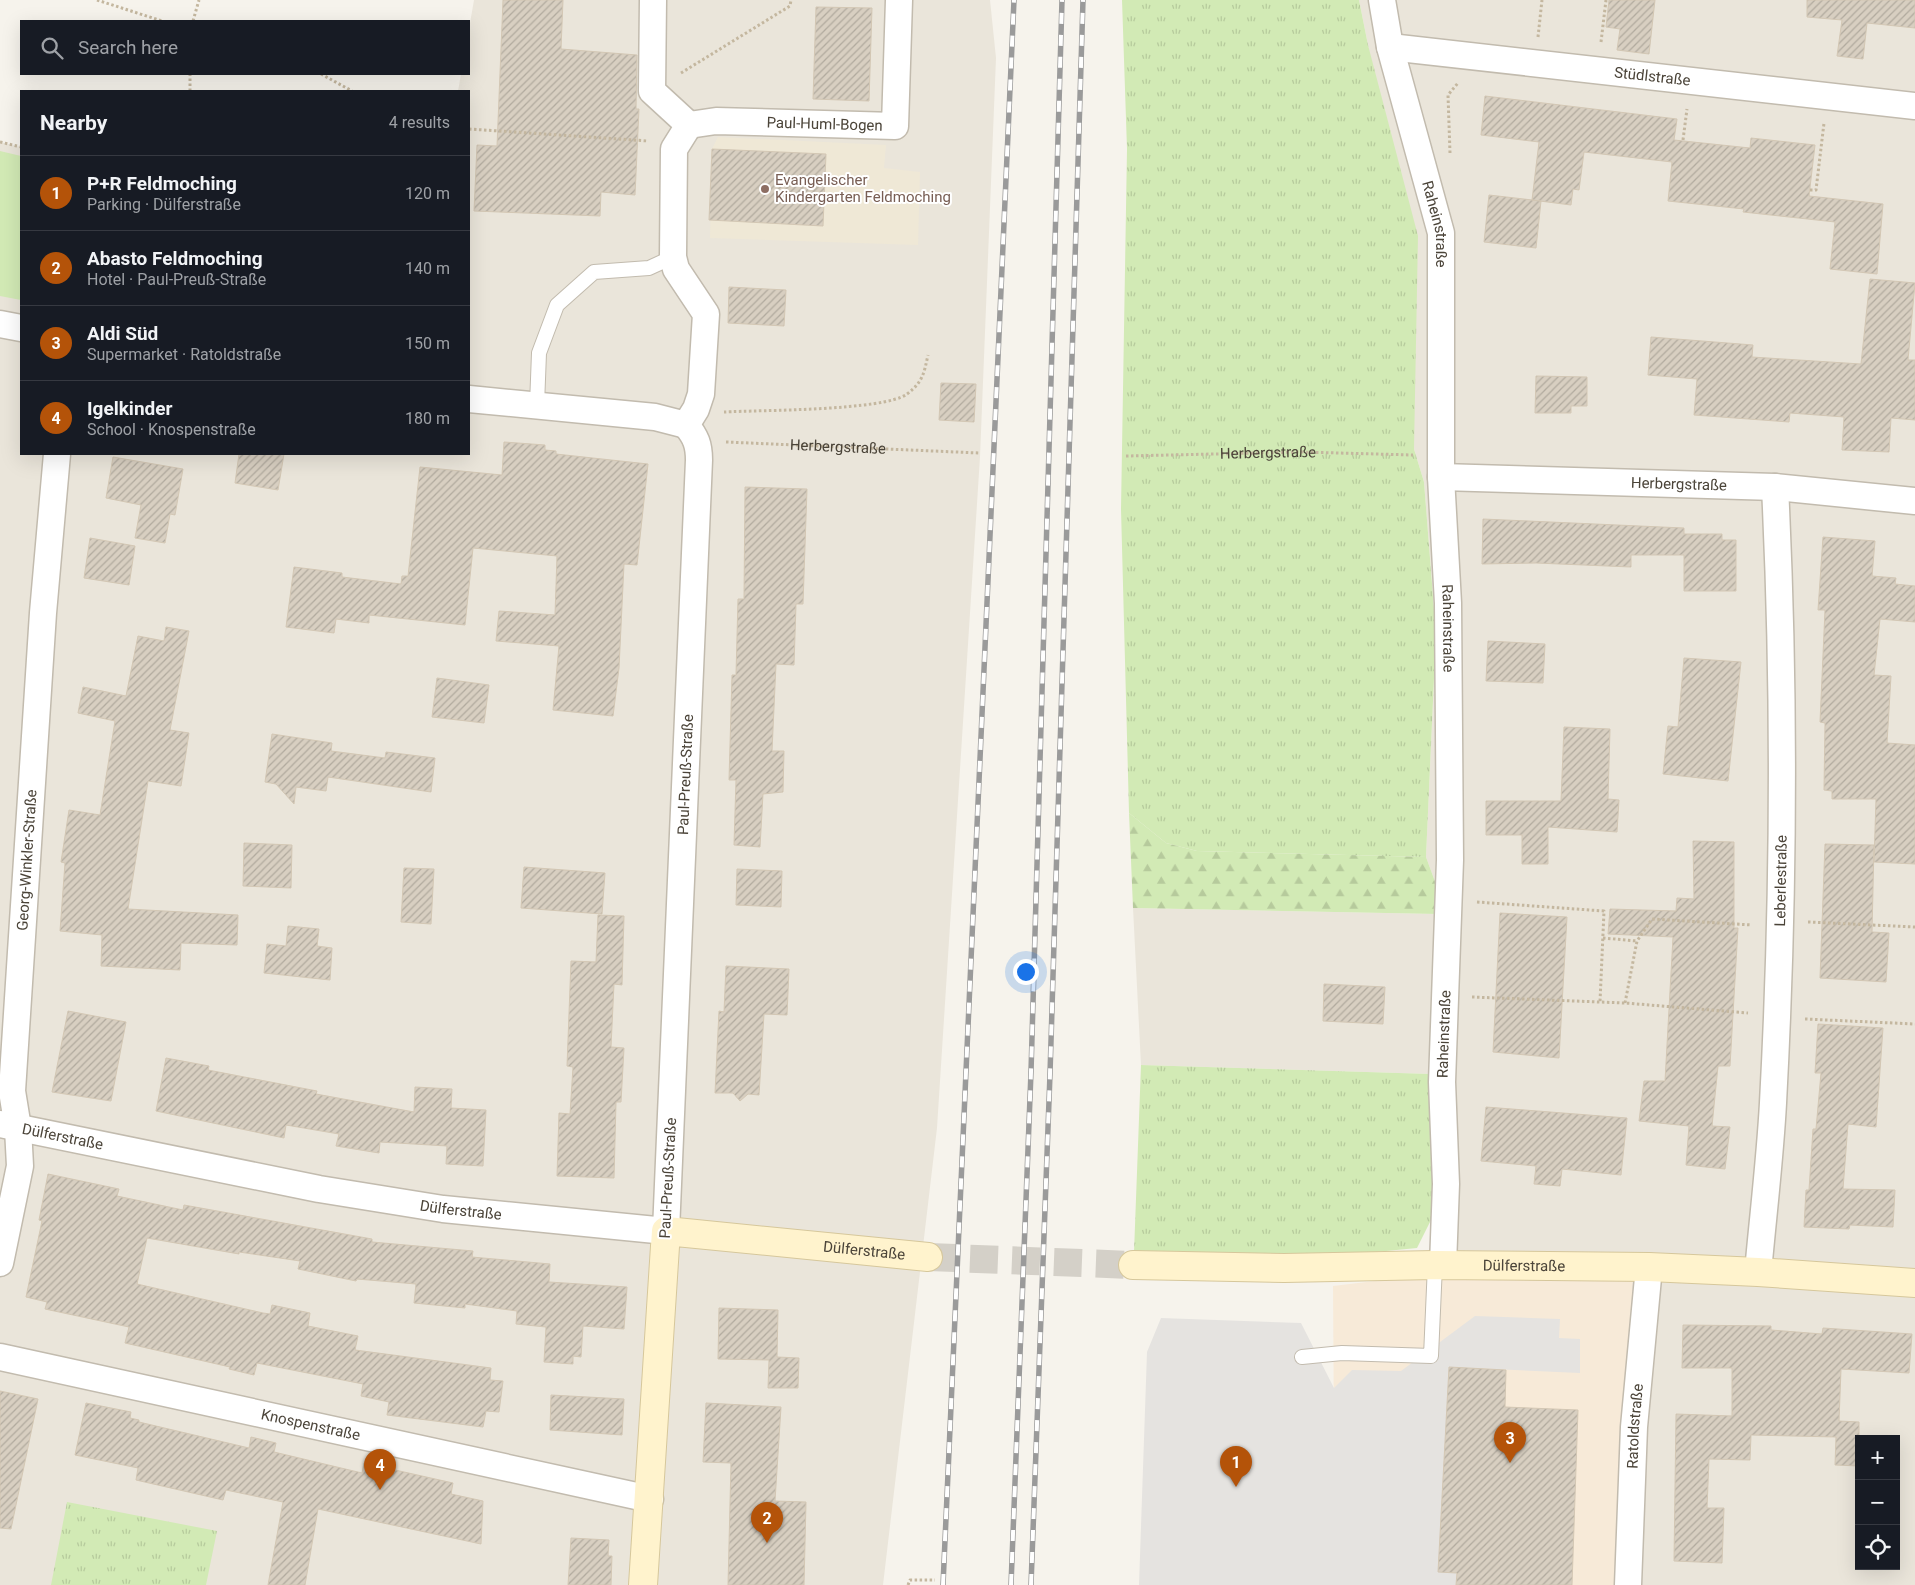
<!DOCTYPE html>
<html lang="en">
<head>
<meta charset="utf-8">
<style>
  body { margin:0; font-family:Roboto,sans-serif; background:#242831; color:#f1f3f6 }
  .controls { position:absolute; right:15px; bottom:15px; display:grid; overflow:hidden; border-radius:0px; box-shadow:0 5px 20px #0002 }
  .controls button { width:45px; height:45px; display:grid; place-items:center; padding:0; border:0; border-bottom:1px solid #363941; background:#171b24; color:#f1f3f6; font:25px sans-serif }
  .you { position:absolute; left:1025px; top:971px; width:18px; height:18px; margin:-12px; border:4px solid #fff; border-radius:50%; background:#1a73e8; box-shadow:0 0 0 8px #1a73e833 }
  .badge { display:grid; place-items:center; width:32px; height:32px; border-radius:50%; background:#b45309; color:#fff; font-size:16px; font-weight:700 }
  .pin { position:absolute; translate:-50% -41px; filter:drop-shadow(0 1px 2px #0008) }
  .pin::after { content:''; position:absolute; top:26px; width:18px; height:15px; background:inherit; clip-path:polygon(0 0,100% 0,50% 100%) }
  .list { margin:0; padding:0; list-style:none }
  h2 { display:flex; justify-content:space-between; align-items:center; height:65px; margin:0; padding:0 20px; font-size:21px }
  h2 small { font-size:16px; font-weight:400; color:#9ea1a6 }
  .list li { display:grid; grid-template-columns:32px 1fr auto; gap:15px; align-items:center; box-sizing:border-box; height:75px; padding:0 20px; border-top:1px solid #363941 }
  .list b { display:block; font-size:19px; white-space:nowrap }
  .list p { margin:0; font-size:16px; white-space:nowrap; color:#9ea1a6 }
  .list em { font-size:16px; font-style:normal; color:#9ea1a6 }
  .icon { flex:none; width:28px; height:28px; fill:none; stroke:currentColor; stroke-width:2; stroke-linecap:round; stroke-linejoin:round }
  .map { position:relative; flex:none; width:1915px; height:1585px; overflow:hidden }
  .search { position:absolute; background:#171b24; box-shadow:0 5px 20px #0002; left:20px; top:20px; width:450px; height:55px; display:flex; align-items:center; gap:12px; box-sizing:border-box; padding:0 18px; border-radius:0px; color:#9ea1a6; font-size:19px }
  .panel { position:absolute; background:#171b24; box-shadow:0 5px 20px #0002; left:20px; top:90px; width:450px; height:365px; border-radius:0px }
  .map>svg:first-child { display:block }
</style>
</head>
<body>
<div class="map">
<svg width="1915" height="1585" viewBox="0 0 1915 1585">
  <defs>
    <pattern id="grass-tufts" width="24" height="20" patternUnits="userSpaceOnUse" patternTransform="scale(1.25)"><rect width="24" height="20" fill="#d2eab5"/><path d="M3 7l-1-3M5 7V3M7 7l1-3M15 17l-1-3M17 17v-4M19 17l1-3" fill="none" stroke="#b6ca9c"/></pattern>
    <pattern id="forest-firs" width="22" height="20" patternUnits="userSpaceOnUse" patternTransform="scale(1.25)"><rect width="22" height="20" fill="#d2eab5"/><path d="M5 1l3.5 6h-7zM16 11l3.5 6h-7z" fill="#b6ca9c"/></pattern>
    <pattern id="building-hatch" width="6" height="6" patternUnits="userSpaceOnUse" patternTransform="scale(1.25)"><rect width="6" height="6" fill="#d8cfc1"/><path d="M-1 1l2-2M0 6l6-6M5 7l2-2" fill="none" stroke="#b1aa9e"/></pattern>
  </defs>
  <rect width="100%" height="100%" fill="#f6f3ec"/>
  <path fill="#eae5da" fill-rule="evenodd" d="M 474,0 L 990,0 L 996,58 L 980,457 L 937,1128 L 883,1585 L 0,1585 L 0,142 L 21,147 L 21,454 L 469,454 L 469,91 L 458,91 L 461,74 L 469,74 L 469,29 Z
    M 1359,0 L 1915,0 L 1915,1585 L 1622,1585 L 1442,1273 L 1431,1074 L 1141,1065 L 1133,908 L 1436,914 L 1437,887 L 1426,857 L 1436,634 L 1424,482 L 1414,449 L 1368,45 ZM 1859,1439 L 1896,1439 L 1896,1566 L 1859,1566 Z"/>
  <path fill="#f7ead8" d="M 1633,1269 L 1622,1585 L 1335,1585 L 1333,1286 L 1442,1273 Z"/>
  <path fill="#efe8d6" d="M 718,137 L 886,145 L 884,168 L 920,172 L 918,245 L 710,238 L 712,149 Z"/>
  <path fill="url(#grass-tufts)" d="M 1122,0 L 1359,0 L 1368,45 L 1418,236 L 1414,449 L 1424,482 L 1436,634 L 1426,857 L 1197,851 L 1166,843 L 1129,813 L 1121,509 L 1127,149 Z
    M 1141,1065 L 1431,1074 L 1433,1216 L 1417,1248 L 1335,1256 L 1134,1252 Z
    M 67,1502 L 217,1531 L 206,1585 L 51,1585 Z"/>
  <path fill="url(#forest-firs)" d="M 1129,813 L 1166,843 L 1197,851 L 1426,857 L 1437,887 L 1437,914 L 1133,908 Z"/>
  <path fill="#d2eab5" d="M 0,151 L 21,156 L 21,300 L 0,296 Z"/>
  <path fill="#e5e3e0" d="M 1475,1316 L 1560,1319 L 1559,1338 L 1580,1339 L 1580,1373 L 1449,1367 L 1438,1571 L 1457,1573 L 1456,1585 L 1139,1585 L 1147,1352 L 1161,1318 L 1301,1323 L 1334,1388 L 1352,1370 L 1401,1371 Z"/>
  <path fill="url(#building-hatch)" stroke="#d3c7b4" d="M 503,0 L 563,0 L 561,49 L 637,55 L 636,109 L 639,109 L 635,195 L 601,192 L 600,216 L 474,211 L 477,145 L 497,146 Z
    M 1609,0 L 1655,0 L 1649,54 L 1617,50 L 1620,29 L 1606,27 Z
    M 1807,0 L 1915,0 L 1915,28 L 1867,23 L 1863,59 L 1837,56 L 1842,20 L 1807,17 Z
    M 816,7 L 872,8 L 869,101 L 813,99 Z
    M 1485,96 L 1677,119 L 1674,140 L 1750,148 L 1751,138 L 1815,145 L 1809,196 L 1883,204 L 1877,274 L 1830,269 L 1835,222 L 1743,212 L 1744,209 L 1668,201 L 1672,162 L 1584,152 L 1579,190 L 1573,189 L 1571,205 L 1532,200 L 1539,142 L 1481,135 Z
    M 712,149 L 826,154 L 823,226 L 709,220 Z
    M 1489,195 L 1541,201 L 1536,248 L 1484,242 Z
    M 1870,279 L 1915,283 L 1908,360 L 1915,360 L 1915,420 L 1891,418 L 1889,452 L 1842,450 L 1844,417 L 1790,413 L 1789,422 L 1694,415 L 1697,379 L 1648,375 L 1651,337 L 1753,345 L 1752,357 L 1861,364 Z
    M 729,287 L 786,290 L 784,326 L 728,323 Z
    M 1536,376 L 1587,377 L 1587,406 L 1571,406 L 1571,413 L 1535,413 Z
    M 941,383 L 976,384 L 974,422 L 939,420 Z
    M 504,442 L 545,445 L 545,450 L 556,451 L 556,454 L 648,464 L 637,565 L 624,564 L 619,668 L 613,716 L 553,710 L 559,646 L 496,641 L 499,611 L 555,615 L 557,556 L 473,548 L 465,625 L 369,615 L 369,623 L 336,619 L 334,633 L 286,627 L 294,567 L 342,573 L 342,577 L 401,584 L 402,576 L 408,576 L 420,467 L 502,475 Z
    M 239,454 L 284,454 L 278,490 L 235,483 Z
    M 113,457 L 183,469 L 175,515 L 170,514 L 165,543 L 135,538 L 141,505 L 106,498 Z
    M 745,487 L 807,489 L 803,604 L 796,604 L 794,665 L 776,664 L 772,751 L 784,751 L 783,792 L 763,794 L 760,847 L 734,845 L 736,780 L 729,780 L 732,675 L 736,675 L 738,599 L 744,599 Z
    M 1483,519 L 1684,528 L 1684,534 L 1722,534 L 1722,540 L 1736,540 L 1736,591 L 1684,591 L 1684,555 L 1631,555 L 1631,567 L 1536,563 L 1482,564 Z
    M 1823,537 L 1875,541 L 1872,576 L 1896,578 L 1895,584 L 1915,586 L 1915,622 L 1880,619 L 1874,675 L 1891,676 L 1887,743 L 1915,745 L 1915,864 L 1874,862 L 1876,799 L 1832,799 L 1832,791 L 1824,790 L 1825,723 L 1820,722 L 1825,610 L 1818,610 Z
    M 90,538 L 135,546 L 129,585 L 84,578 Z
    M 166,627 L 189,631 L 170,730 L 189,733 L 181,786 L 148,781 L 128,909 L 238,915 L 237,945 L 181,943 L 180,970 L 101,966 L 102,935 L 60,931 L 65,863 L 61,862 L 69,810 L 100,815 L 115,721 L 78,713 L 83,687 L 126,696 L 138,636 L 164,641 Z
    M 1488,641 L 1545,644 L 1543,683 L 1486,681 Z
    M 1684,658 L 1741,662 L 1728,781 L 1663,774 L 1668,726 L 1678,727 Z
    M 437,678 L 489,685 L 484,723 L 432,717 Z
    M 1564,727 L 1610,729 L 1608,799 L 1619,800 L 1617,832 L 1548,827 L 1548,864 L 1522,864 L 1522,835 L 1486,835 L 1486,801 L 1561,801 Z
    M 272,734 L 332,743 L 331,751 L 385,758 L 386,752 L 435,758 L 431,792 L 328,777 L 326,791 L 296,787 L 294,804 L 276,784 L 265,782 Z
    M 1693,841 L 1734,842 L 1734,928 L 1738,928 L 1730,1066 L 1718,1066 L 1712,1126 L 1730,1127 L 1725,1169 L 1686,1165 L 1689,1126 L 1639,1121 L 1644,1081 L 1665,1081 L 1673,937 L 1608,934 L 1610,909 L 1676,911 L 1677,898 L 1694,899 Z
    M 244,843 L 292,845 L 291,888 L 243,886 Z
    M 1825,844 L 1874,845 L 1872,932 L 1889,933 L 1886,982 L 1820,978 Z
    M 524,867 L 605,873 L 602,914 L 521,908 Z
    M 404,868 L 434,869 L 431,924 L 401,922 Z
    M 737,869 L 782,871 L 781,907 L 736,905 Z
    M 1500,913 L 1567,917 L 1559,1058 L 1493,1052 Z
    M 598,915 L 624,916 L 622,985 L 614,984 L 611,1047 L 624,1048 L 621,1102 L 616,1102 L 614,1178 L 557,1176 L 559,1113 L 570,1114 L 573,1067 L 567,1066 L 571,961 L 596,962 Z
    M 288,926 L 319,929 L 317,946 L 332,948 L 330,980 L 264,973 L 267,944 L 286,946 Z
    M 726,966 L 789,969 L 787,1015 L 764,1014 L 759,1095 L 748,1094 L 740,1101 L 733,1093 L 715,1093 L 719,1011 L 724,1012 Z
    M 1324,984 L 1385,987 L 1383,1024 L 1323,1021 Z
    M 68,1011 L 126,1022 L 111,1101 L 52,1092 Z
    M 1818,1024 L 1883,1028 L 1876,1127 L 1848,1124 L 1843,1189 L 1895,1190 L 1893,1227 L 1850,1225 L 1849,1229 L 1804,1227 L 1806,1190 L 1809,1190 L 1813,1129 L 1816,1129 L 1821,1073 L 1815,1073 Z
    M 166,1058 L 209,1066 L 208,1070 L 317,1091 L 316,1094 L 414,1112 L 415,1087 L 452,1089 L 451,1108 L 486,1110 L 483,1166 L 446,1164 L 447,1146 L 380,1142 L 379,1153 L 336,1146 L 339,1134 L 286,1125 L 284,1138 L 156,1111 Z
    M 1486,1107 L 1627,1118 L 1621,1175 L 1562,1169 L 1560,1186 L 1534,1184 L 1536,1166 L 1481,1161 Z
    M 48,1174 L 119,1189 L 117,1196 L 183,1210 L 184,1205 L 372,1239 L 372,1242 L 473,1251 L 472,1257 L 550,1264 L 549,1282 L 627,1287 L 624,1329 L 583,1326 L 581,1357 L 573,1356 L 573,1364 L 544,1362 L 546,1327 L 516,1324 L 517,1311 L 465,1304 L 465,1308 L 414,1303 L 416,1284 L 357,1279 L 356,1281 L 298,1269 L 300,1261 L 239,1252 L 239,1254 L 147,1238 L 137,1284 L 263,1313 L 270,1314 L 272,1305 L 310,1313 L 308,1326 L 358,1336 L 355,1350 L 491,1368 L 490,1380 L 503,1381 L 499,1412 L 486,1411 L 483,1427 L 387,1415 L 389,1402 L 361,1396 L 363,1384 L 257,1363 L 254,1375 L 229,1369 L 230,1367 L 125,1343 L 129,1327 L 45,1309 L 47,1302 L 26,1297 L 42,1221 L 39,1220 Z
    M 719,1308 L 778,1310 L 777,1357 L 799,1358 L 798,1388 L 768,1388 L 769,1360 L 718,1359 Z
    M 1683,1325 L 1771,1326 L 1771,1330 L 1822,1334 L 1823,1328 L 1912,1334 L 1909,1373 L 1841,1369 L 1839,1421 L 1859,1422 L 1859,1466 L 1835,1465 L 1836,1437 L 1751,1435 L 1750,1460 L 1709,1459 L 1707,1508 L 1724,1508 L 1722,1563 L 1674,1561 L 1676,1414 L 1732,1416 L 1732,1368 L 1682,1368 Z
    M 1449,1367 L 1506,1370 L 1505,1407 L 1578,1410 L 1572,1585 L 1456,1585 L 1457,1573 L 1438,1572 Z
    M 0,1391 L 38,1399 L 11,1529 L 0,1528 Z
    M 551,1395 L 624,1399 L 622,1435 L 550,1430 Z
    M 86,1403 L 131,1412 L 130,1418 L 139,1420 L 139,1422 L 249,1448 L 251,1437 L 276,1443 L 274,1452 L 362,1473 L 364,1463 L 453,1483 L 451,1494 L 483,1501 L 481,1544 L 318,1509 L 305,1585 L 268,1585 L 283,1502 L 226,1490 L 223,1500 L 136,1480 L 138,1468 L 75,1455 Z
    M 706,1403 L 781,1407 L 775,1501 L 806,1502 L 804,1585 L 728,1585 L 731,1463 L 703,1462 Z
    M 571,1538 L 609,1540 L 608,1556 L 612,1556 L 611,1585 L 568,1585 Z"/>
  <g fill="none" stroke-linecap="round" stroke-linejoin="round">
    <path stroke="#d4d0c8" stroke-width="28" stroke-dasharray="28 14" stroke-linecap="butt" d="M 928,1257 L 1133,1265"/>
    <defs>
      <path id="service" d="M 537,405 L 539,353 L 557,305 L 594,272 L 649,268 L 673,257
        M 1302,1357 L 1342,1353 L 1431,1356 L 1435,1265"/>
      <g id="minor">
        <path d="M 653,0 L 652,91 L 689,125"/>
        <path id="s3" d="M 1382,0 L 1390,47 L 1441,233 L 1441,477 L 1448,603 L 1450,860 L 1442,1082 L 1446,1184 L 1443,1265"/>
        <path id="s4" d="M 1390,47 L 1915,106"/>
        <path id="s5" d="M 689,125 L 716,121 L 895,126 L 899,0"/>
        <path d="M 0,324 L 21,328"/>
        <path d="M 469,399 L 655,417 L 686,425"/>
        <path d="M 686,425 L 696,409 L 701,394 L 706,314 L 676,269 L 673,257 L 674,149 L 689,125"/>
        <path id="s6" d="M 1441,477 L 1775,487 L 1915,501"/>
        <path id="s7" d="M 0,1124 L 319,1189 L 443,1209 L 666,1231 L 699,460 C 699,445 696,437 686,425"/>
        <path id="s8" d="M 0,1263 L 20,1166 L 18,1128 L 12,1091 L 43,613 L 57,454"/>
        <path id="s9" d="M 1758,1272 C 1763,1216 1770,1159 1773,1103 C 1784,898 1785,692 1775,487"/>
        <path id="s10" d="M 0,1357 L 650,1499"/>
        <path id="s11" d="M 1628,1585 L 1634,1427 L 1649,1267"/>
      </g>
      <g id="secondary">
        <path id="s12" d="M 1133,1265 L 1284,1268 L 1435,1265 L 1649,1267 L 1758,1272 L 1915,1283"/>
        <path id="s13" d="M 643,1585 L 666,1231 L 928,1257"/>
      </g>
    </defs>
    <use href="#service" stroke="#c2bbae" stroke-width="16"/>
    <use href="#minor" stroke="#c2bbae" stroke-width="29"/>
    <use href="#secondary" stroke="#d6c79b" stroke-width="30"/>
    <g stroke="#c4b79f" stroke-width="3" stroke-dasharray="2.5 2.5" stroke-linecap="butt">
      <path d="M 97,0 L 162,21"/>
      <path d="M 193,21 L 199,0"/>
      <path d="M 1538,37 L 1542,0"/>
      <path d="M 1601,42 L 1606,0"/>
      <path d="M 681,73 L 790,6 L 791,0"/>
      <path d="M 321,74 L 352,91"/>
      <path d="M 190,91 L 190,74"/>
      <path d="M 469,129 L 648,141"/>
      <path d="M 1683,140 L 1687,109"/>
      <path d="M 0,142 L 21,147"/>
      <path d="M 1450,153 L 1448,95 L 1458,83"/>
      <path d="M 1810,190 L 1816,190 L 1824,123"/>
      <path d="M 724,412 C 759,410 884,411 907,394 C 923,382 924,373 928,355"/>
      <path id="s1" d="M 726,442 L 979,453"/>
      <path id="s2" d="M 1126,456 L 1301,452 L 1413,455"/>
      <path d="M 1477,902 L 1604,911 L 1600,1002"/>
      <path d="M 1808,922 L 1915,927"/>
      <path d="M 1603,938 L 1637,941"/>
      <path d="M 1472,997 L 1625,1003 L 1748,1013"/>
      <path d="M 1625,1003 L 1637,941 L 1652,919 L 1752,925"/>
      <path d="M 1805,1019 L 1915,1024"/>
      <path d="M 908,1585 L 910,1580 L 935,1580"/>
    </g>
    <use href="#service" stroke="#fff" stroke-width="14"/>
    <use href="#minor" stroke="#fff" stroke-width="26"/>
    <use href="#secondary" stroke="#fff3cd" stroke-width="28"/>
    <defs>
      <path id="rail" d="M 943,1585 L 1014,0
        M 1011,1585 L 1031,1072 L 1062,0
        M 1031,1585 L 1050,1074 L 1083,0"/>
    </defs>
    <use href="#rail" stroke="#9a9a9a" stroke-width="5.5"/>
    <use href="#rail" stroke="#fff" stroke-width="4" stroke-dasharray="11" stroke-linecap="butt"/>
  </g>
  <circle fill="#8d6e63" stroke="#fff" stroke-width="2" cx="765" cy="189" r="5"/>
  <g text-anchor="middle" stroke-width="4" stroke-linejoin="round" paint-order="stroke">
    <g font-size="15" fill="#4b4439" stroke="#fff">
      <text dy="5" stroke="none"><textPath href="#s4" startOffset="264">Stüdlstraße</textPath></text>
      <text dy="5" stroke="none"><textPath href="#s5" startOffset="136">Paul-Huml-Bogen</textPath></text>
      <text dy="5" stroke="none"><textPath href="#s3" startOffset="231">Raheinstraße</textPath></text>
      <text dy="5" stroke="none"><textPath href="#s1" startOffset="112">Herbergstraße</textPath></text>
      <text dy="5" stroke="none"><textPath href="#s2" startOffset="142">Herbergstraße</textPath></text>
      <text dy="5" stroke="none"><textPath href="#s6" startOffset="238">Herbergstraße</textPath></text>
      <text dy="5" stroke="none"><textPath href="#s3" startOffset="636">Raheinstraße</textPath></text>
      <text dy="5" stroke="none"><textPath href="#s7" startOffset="1132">Paul-Preuß-Straße</textPath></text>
      <text dy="5" stroke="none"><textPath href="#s8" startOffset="406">Georg-Winkler-Straße</textPath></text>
      <text dy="5" stroke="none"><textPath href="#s9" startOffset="392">Leberlestraße</textPath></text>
      <text transform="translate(1444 1034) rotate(-88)" y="5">Raheinstraße</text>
      <text dy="5" stroke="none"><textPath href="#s7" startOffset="64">Dülferstraße</textPath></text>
      <text transform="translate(668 1178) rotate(-87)" y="5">Paul-Preuß-Straße</text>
      <text dy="5" stroke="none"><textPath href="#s7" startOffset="469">Dülferstraße</textPath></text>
      <text dy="5" stroke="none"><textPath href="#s13" startOffset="554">Dülferstraße</textPath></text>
      <text dy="5" stroke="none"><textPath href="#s12" startOffset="391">Dülferstraße</textPath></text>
      <text dy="5" stroke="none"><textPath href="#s10" startOffset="318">Knospenstraße</textPath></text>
      <text dy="5" stroke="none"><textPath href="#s11" startOffset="159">Ratoldstraße</textPath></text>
    </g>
    <g font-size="15" fill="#785e54" stroke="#fff" text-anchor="start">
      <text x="775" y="185">Evangelischer<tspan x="775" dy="17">Kindergarten Feldmoching</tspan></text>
    </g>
  </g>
</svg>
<div class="controls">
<button>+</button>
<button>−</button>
<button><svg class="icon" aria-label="locate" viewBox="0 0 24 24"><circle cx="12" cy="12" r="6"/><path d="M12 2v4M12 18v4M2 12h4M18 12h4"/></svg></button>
</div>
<div class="you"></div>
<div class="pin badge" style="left:1236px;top:1487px">1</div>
<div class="pin badge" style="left:767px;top:1543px">2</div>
<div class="pin badge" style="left:1510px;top:1463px">3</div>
<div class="pin badge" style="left:380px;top:1490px">4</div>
<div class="search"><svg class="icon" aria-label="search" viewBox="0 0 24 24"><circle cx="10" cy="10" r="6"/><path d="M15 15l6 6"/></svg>Search here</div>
<section class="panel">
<h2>Nearby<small>4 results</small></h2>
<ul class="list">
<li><span class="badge">1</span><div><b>P+R Feldmoching</b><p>Parking · Dülferstraße</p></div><em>120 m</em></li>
<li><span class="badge">2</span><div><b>Abasto Feldmoching</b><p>Hotel · Paul-Preuß-Straße</p></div><em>140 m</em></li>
<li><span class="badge">3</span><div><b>Aldi Süd</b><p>Supermarket · Ratoldstraße</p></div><em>150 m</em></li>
<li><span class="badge">4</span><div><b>Igelkinder</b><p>School · Knospenstraße</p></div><em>180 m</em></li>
</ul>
</section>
</div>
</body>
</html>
